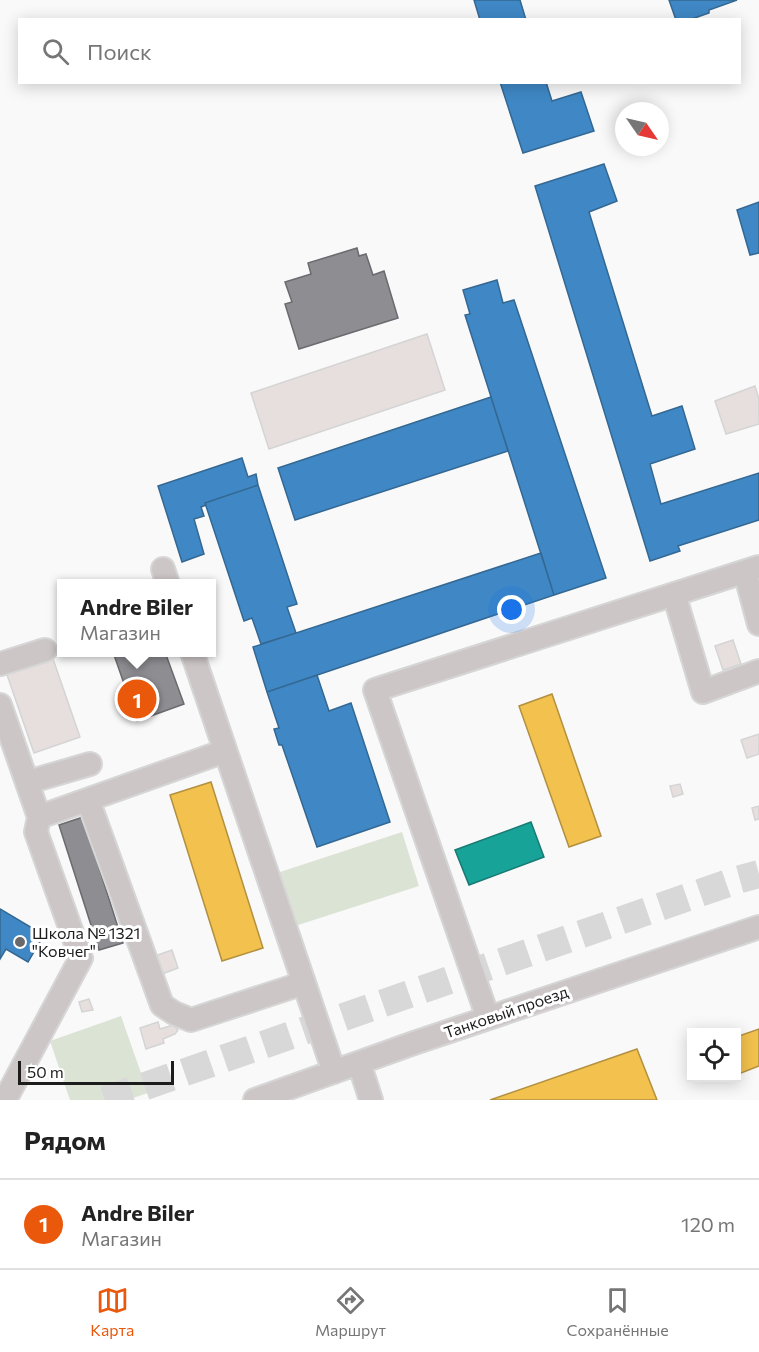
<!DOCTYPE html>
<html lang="ru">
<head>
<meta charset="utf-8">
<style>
  body { margin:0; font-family:Commissioner,sans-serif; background:#f2f2f2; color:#222 }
  .controls { position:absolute; right:18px; bottom:18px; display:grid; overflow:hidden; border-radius:0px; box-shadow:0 3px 15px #0003 }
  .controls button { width:54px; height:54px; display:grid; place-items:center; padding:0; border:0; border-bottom:2px solid #e0e0e0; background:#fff; color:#222; font:30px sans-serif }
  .compass { position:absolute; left:615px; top:102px; width:54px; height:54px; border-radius:50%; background:#fff; box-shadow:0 3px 15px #0003; rotate:124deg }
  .scale { position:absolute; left:18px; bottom:15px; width:156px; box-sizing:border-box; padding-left:6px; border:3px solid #1c1c1d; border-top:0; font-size:16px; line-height:21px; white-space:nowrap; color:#1c1c1d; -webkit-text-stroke:4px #fff; paint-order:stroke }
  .you { position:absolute; left:512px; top:610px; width:21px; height:21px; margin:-15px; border:4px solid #fff; border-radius:50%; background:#1a73e8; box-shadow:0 0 0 9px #1a73e833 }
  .badge { display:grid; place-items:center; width:39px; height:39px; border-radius:50%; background:#ea580c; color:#fff; font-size:20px; font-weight:700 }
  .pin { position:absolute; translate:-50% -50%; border:3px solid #fff; box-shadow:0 2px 6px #0006 }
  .popup { position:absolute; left:57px; top:579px; width:159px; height:78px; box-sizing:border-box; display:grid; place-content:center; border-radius:0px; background:#fff; filter:drop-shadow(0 2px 4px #0005); font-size:20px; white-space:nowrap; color:#767676 }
  .popup b { font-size:22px; color:#222 }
  .popup::after { content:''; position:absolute; left:50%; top:100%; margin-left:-12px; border:12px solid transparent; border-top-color:#fff }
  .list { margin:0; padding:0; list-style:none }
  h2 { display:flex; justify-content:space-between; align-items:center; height:78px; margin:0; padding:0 24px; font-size:26px }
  h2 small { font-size:20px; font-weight:400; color:#767676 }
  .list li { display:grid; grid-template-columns:39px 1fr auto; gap:18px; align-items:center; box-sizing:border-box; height:90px; padding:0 24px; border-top:2px solid #e0e0e0 }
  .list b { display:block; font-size:22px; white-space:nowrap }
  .list p { margin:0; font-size:20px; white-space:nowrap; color:#767676 }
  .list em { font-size:20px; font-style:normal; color:#767676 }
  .icon { flex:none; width:33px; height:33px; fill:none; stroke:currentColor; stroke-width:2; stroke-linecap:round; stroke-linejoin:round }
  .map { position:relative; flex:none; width:759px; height:1100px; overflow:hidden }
  .search { position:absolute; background:#fff; box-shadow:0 3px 15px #0003; left:18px; right:18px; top:18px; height:66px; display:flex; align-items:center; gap:15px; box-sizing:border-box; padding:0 21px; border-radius:0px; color:#767676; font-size:22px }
  .sheet { height:168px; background:#fff }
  nav { display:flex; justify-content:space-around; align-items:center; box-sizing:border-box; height:84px; border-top:2px solid #e0e0e0; background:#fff; font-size:16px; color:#767676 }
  nav a { display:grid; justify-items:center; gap:3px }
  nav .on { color:#ea580c }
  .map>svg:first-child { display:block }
</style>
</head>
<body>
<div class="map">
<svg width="759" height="1100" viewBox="0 0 759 1100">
  <rect width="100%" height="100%" fill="#f9f9fa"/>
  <path fill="#dbe3d4" d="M 402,832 L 419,886 L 292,927 L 274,874 Z
    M 121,1016 L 148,1093 L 127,1100 L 70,1100 L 50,1041 Z"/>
  <path fill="#f2c14e" stroke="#b2903f" stroke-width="1.5" d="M 552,694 L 601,836 L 569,847 L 519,706 Z
    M 211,782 L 263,948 L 222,961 L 170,795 Z
    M 759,1029 L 759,1066 L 736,1075 L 736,1037 Z
    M 637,1049 L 657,1100 L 490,1100 Z"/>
  <path fill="#3f88c5" stroke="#346893" stroke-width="1.5" d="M 474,0 L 520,0 L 526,20 L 480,20 Z
    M 669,0 L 737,0 L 709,10 L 709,13 L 689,20 L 676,20 Z
    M 500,82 L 546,82 L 552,101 L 581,92 L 594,131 L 523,153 Z
    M 604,164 L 617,201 L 589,212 L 652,416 L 682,406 L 695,449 L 650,464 L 661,504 L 759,473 L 759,520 L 678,546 L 680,551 L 650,561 L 535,186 Z
    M 759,202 L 759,253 L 750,255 L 737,210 Z
    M 497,280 L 503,303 L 514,300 L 606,578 L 554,595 L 465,315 L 470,314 L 463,290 Z
    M 491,397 L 508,451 L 295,520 L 278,468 Z
    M 242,458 L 248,477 L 256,474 L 258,485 L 205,503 L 206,505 L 201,507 L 204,516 L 194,519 L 204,554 L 182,562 L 158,486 Z
    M 258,485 L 297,604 L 287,607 L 296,633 L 261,644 L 252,618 L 244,621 L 205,503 Z
    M 541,553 L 554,595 L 267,692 L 253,647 Z
    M 317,675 L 329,711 L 351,703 L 390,822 L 317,847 L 282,745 L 279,745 L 274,729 L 279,728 L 267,692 Z
    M 0,909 L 44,935 L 28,962 L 6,949 L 0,959 Z"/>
  <path fill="#17a398" stroke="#187a73" stroke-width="1.5" d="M 531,822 L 544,857 L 469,885 L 455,850 Z"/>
  <path fill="#8d8d92" stroke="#6b6b6f" stroke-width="1.5" d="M 357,248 L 359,256 L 366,254 L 373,275 L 384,271 L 398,318 L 299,349 L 285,304 L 292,302 L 285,282 L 311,274 L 308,263 Z
    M 113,652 L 165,652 L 184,704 L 137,721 Z
    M 83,817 L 123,943 L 99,950 L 59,825 Z"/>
  <path fill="#e6dfde" stroke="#d5d4d5" stroke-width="1.5" d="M 427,334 L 445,390 L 269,449 L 251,393 Z
    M 755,386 L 759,399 L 759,424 L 726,434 L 715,401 Z
    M 733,640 L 741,664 L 723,670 L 715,646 Z
    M 51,653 L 80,737 L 34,753 L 5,669 Z
    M 759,734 L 759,754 L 747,758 L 741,740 Z
    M 680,784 L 683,794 L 673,797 L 670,786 Z
    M 759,806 L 759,819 L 755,820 L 752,808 Z
    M 172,950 L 178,968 L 162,974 L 155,956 Z
    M 89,999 L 93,1010 L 82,1012 L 79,1002 Z
    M 158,1022 L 160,1029 L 173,1025 L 178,1030 L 175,1034 L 163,1039 L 164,1043 L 146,1049 L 140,1028 Z"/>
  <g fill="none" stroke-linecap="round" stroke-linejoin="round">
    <path stroke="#d8d8d9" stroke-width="28" stroke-dasharray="28 14" stroke-linecap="butt" d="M 105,1100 L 737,880 L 759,874"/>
    <defs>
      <path id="minor" d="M 163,569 L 168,584
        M 745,572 L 759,624
        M 674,594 L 703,692 L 759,671
        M 192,652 L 304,983
        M 0,664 L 45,650
        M 0,705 L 39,817
        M 28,782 L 90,764
        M 88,800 L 162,1005 L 174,1013 L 191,1020 L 304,983 L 334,1072
        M 488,1018 L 375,690 L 759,567
        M 359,1063 L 371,1100
        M 5,1100 L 81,958 L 36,832 L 39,817 L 225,751
        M 255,1100 L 414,1043 L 759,927"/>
    </defs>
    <use href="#minor" stroke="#d6d6d7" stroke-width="26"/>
    <use href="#minor" stroke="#cdc6c7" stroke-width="22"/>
  </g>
  <circle fill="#69696a" stroke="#fff" stroke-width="2" cx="20" cy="942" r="6"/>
  <g text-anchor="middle" stroke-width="6" stroke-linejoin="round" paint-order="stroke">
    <g font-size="16" fill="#1c1c1d" stroke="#fff" text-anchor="start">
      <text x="32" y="939">Школа № 1321<tspan x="32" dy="18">"Ковчег"</tspan></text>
    </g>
    <g font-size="16" fill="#1c1c1d" stroke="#fff">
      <text transform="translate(506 1012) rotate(-19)" y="6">Танковый проезд</text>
    </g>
  </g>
</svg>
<div class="controls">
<button><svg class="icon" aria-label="locate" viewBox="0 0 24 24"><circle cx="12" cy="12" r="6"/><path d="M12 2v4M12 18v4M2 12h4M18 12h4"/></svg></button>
</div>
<svg class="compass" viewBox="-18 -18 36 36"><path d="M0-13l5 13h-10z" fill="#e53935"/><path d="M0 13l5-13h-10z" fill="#767676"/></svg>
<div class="scale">50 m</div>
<div class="you"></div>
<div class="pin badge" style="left:137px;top:699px">1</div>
<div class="popup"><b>Andre Biler</b>Магазин</div>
<div class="search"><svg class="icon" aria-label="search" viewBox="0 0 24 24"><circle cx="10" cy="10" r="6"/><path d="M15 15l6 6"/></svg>Поиск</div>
</div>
<section class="sheet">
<h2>Рядом<small></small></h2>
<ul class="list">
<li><span class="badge">1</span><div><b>Andre Biler</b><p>Магазин</p></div><em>120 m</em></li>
</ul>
</section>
<nav>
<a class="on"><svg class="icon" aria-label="map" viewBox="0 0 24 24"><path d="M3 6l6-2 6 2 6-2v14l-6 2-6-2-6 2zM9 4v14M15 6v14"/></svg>Карта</a>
<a><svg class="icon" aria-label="directions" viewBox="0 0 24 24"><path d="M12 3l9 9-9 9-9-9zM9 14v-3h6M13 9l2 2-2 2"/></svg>Маршрут</a>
<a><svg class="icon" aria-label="saved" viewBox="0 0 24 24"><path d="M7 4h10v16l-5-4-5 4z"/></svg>Сохранённые</a>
</nav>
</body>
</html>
